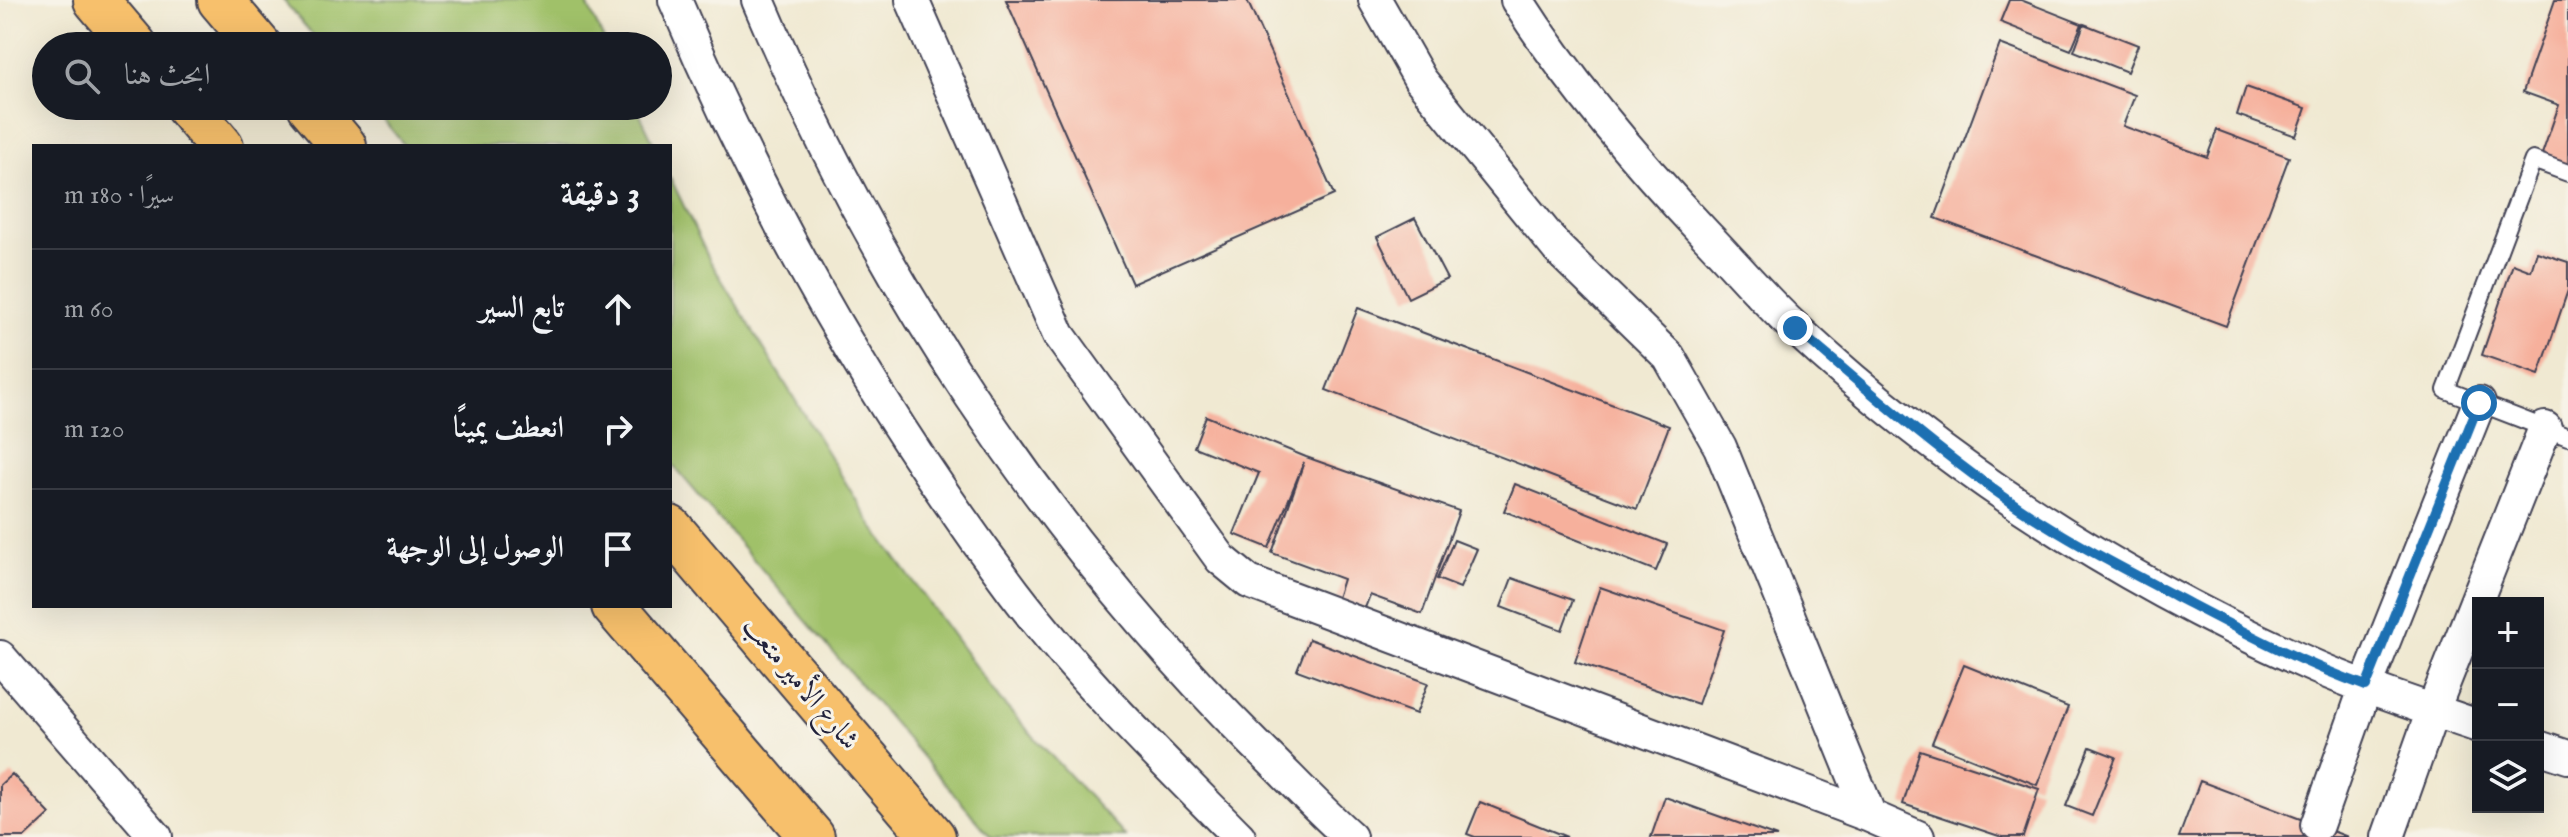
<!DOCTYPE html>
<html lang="ar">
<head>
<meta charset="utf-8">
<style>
  body { margin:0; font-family:"IM FELL English",Amiri,serif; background:#242831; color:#f1f3f6; direction:rtl }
  .controls { position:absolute; right:24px; bottom:24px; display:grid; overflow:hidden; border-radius:0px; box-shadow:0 8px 32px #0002 }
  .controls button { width:72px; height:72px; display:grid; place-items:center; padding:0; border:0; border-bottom:2px solid #363941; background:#171b24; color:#f1f3f6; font:40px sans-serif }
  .stop { position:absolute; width:24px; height:24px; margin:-18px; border:6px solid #1f6fb2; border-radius:50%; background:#fff }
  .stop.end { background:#1f6fb2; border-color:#fff; box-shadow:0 2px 8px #0008 }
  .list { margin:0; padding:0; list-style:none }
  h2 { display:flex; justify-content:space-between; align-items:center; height:104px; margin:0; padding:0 32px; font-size:34px }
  h2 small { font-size:26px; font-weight:400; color:#9ea1a6 }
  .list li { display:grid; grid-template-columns:52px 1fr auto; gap:24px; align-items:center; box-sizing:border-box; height:120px; padding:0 32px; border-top:2px solid #363941 }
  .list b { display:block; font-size:30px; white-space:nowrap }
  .list em { font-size:26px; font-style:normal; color:#9ea1a6 }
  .icon { flex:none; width:44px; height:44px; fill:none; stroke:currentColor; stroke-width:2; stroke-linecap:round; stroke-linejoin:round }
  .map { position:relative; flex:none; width:2568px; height:837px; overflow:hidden; direction:ltr }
  .search { position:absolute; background:#171b24; box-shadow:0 8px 32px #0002; left:32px; top:32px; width:640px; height:88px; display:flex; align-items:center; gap:20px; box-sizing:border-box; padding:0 28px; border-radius:44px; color:#9ea1a6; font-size:30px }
  .panel { position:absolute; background:#171b24; box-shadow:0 8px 32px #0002; left:32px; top:144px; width:640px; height:464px; border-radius:0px; direction:rtl }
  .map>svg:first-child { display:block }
</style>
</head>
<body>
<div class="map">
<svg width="2568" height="837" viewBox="0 0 2568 837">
  <rect width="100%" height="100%" fill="#f7f3e8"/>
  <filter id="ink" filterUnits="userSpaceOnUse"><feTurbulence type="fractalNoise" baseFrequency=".0125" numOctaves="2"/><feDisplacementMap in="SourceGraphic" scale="16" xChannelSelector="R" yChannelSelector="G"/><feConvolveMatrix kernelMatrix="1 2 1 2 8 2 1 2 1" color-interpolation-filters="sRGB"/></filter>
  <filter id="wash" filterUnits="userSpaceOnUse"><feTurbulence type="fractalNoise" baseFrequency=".006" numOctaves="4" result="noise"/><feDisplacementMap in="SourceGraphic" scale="32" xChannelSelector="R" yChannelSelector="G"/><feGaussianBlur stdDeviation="1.8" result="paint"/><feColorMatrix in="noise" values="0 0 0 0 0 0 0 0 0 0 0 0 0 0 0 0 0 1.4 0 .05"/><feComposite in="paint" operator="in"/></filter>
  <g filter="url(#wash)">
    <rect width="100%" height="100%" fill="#f0e9d2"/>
    <path fill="#a0c169" stroke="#617252" stroke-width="2" d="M 283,0 L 585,0 L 607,46 L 322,46 Z
      M 372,106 L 636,106 L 655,146 L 405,146 Z
      M 670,177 L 709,259 L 871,524 L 1000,700 L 1126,837 L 991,837 L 670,462 Z"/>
    <g id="blocks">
      <path fill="#f6b09c" d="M 1006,0 L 1247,0 L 1334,195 L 1132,284 Z
        M 2009,0 L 2021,0 L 2082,24 L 2071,50 L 2000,22 Z
        M 2555,0 L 2568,0 L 2568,166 L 2541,157 L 2559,105 L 2523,92 Z
        M 2084,24 L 2138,45 L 2127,72 L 2074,51 Z
        M 2000,44 L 2135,95 L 2123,126 L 2207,157 L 2217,130 L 2289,157 L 2226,326 L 1935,218 Z
        M 2246,87 L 2306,108 L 2296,136 L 2237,115 Z
        M 1415,218 L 1447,279 L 1408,298 L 1377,237 Z
        M 2537,252 L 2568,262 L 2568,290 L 2539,375 L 2482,355 L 2513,264 L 2531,271 Z
        M 1358,308 L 1669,426 L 1637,509 L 1326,390 Z
        M 1206,416 L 1306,457 L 1459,511 L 1422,614 L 1370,595 L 1365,608 L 1337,598 L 1343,579 L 1272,553 L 1304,462 L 1269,548 L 1234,534 L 1259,473 L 1194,447 Z
        M 1515,484 L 1667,544 L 1656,571 L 1504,511 Z
        M 1454,540 L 1477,549 L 1460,588 L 1437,579 Z
        M 1512,578 L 1573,600 L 1562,630 L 1501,607 Z
        M 1600,587 L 1724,630 L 1698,704 L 1575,662 Z
        M 1309,639 L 1428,683 L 1416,714 L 1297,670 Z
        M 1964,665 L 2068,707 L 2037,785 L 1932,743 Z
        M 2090,747 L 2116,757 L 2092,816 L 2066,806 Z
        M 1920,750 L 2039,789 L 2023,837 L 2002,837 L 1903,804 Z
        M 12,774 L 50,814 L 25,837 L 0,837 L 0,785 Z
        M 2200,781 L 2348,837 L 2179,837 Z
        M 1665,797 L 1777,837 L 1651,837 Z
        M 1480,802 L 1567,837 L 1475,837 L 1467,834 Z"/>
    </g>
  </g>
  <g filter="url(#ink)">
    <use href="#blocks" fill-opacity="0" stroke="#414052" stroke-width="2"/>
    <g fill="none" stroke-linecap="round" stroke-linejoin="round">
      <defs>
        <path id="service" d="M 2568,173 L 2533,160 L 2446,390 L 2568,437"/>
        <path id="minor" d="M 675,0 C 763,210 877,410 1014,592 C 1081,680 1162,759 1239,837
          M 758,0 C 875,277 1043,532 1255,744 C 1287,775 1317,808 1350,837
          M 912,0 L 1059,335 L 1221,559 L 1249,582 L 1870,816 L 1918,837
          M 1375,0 L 1420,79 L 1558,249 L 1669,357 L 1720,447 L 1870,816
          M 1517,0 C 1571,85 1637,162 1706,235 C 1736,266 1764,300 1796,329 C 1948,470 2126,583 2316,667 C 2368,690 2424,707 2478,726
          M 0,657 L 156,837
          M 2538,747 L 2568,757
          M 2317,825 L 2366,686 L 2479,403
          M 2388,837 L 2433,710 L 2545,428"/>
        <path id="primary" d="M 96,0 L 135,46
          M 220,0 L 259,46
          M 187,106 L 221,146
          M 310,106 L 344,146
          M 670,528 L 933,837
          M 614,606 L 812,837"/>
      </defs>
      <use href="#service" stroke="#414052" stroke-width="20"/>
      <use href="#minor" stroke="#414052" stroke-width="36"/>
      <use href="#primary" stroke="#414052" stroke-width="48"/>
      <use href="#service" stroke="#fff" stroke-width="16"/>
      <use href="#minor" stroke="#fff" stroke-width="32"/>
      <use href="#primary" stroke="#f7c06c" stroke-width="44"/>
    </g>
  </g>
  <g fill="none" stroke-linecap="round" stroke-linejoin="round" filter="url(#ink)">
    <path stroke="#1f6fb2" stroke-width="10" d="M 1795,328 C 1867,389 1939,453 2017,506 C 2067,540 2122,568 2175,596 C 2238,629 2299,662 2366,686 L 2479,403"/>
  </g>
  <g text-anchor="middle" stroke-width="6" stroke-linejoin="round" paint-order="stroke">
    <g font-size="28" fill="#22223b" stroke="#f7f3e8">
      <text transform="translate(802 682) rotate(50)" y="10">شارع الأمير متعب</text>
    </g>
  </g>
</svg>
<div class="controls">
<button>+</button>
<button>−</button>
<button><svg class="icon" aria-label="layers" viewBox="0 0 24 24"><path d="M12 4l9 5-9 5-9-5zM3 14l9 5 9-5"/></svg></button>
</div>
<div class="stop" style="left:2479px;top:403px"></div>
<div class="stop end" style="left:1795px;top:328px"></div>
<div class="search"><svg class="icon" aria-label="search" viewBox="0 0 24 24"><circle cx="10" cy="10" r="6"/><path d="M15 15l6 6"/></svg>ابحث هنا</div>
<section class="panel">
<h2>3 دقيقة<small>سيرًا · 180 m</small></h2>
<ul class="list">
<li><svg class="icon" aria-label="ahead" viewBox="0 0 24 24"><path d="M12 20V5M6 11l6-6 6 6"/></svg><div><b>تابع السير</b></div><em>60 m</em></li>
<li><svg class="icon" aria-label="right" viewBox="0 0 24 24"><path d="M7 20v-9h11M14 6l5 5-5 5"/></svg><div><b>انعطف يمينًا</b></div><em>120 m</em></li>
<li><svg class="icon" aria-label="arrive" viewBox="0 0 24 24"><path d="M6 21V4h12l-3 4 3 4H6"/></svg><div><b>الوصول إلى الوجهة</b></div></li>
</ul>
</section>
</div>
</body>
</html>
